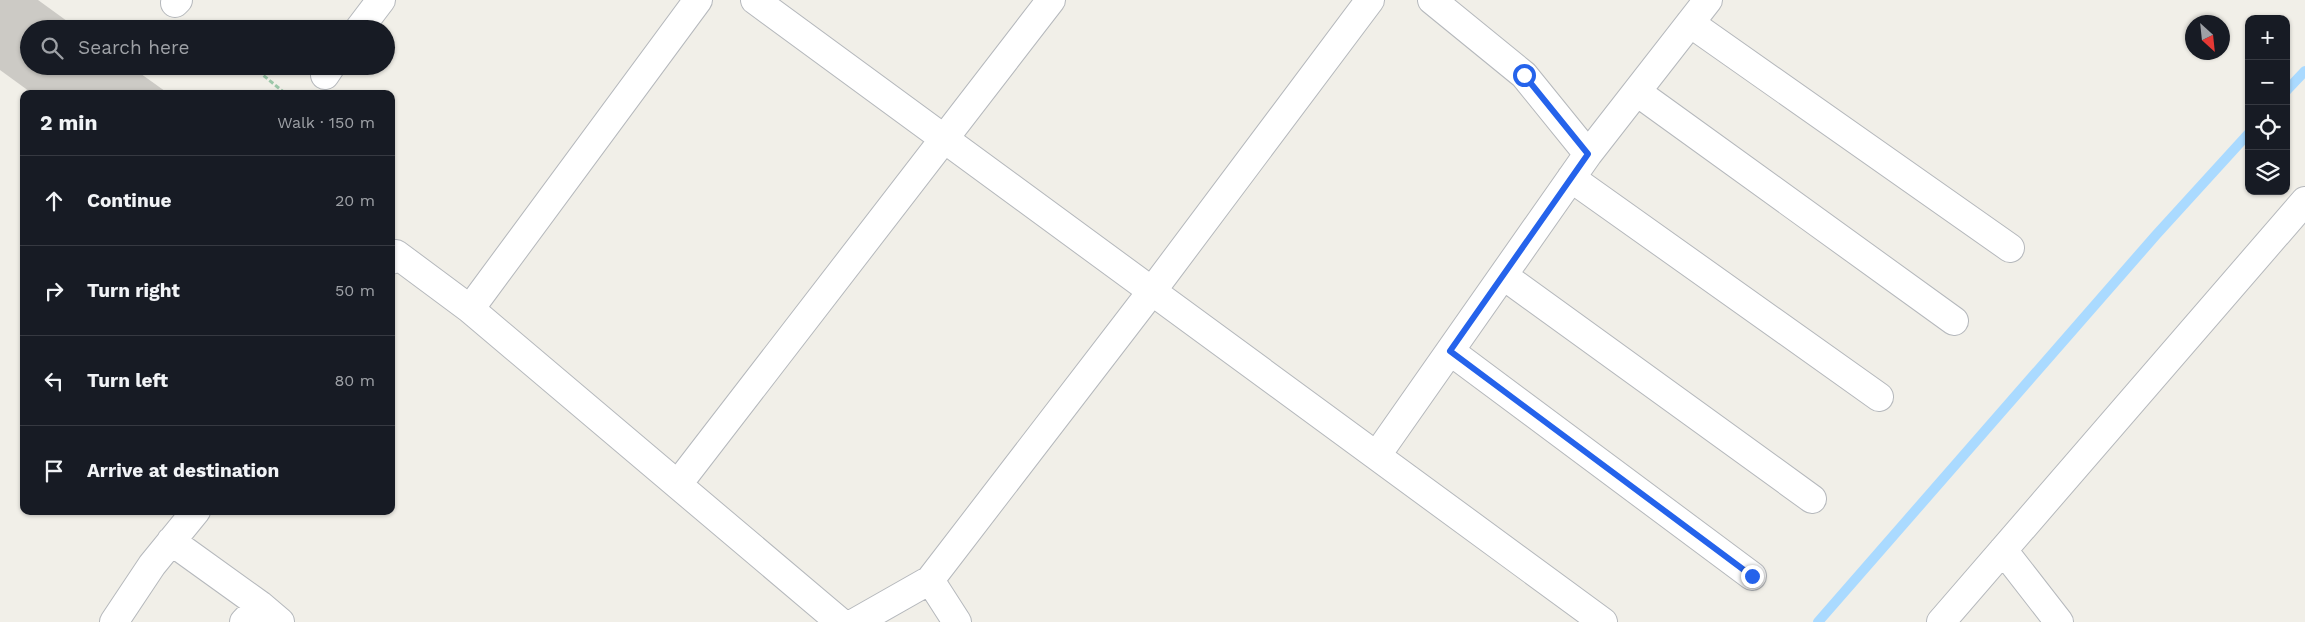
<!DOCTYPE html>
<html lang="en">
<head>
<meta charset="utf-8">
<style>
  body { margin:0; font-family:"Work Sans",sans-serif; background:#242831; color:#f1f3f6 }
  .controls { position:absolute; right:15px; top:15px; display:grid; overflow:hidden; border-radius:10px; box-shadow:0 1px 4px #0004 }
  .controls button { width:45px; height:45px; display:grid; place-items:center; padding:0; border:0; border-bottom:1px solid #363941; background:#171b24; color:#f1f3f6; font:25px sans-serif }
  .compass { position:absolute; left:2185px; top:15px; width:45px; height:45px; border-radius:50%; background:#171b24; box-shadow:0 1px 4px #0004; rotate:153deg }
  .stop { position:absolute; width:15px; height:15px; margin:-11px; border:4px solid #2563eb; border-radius:50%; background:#fff }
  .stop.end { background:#2563eb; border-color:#fff; box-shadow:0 1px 5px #0008 }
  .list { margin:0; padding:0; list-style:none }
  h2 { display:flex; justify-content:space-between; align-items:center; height:65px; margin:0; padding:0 20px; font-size:21px }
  h2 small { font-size:16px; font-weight:400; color:#9ea1a6 }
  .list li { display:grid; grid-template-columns:32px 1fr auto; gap:15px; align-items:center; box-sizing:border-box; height:90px; padding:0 20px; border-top:1px solid #363941 }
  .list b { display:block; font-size:19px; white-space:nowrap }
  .list em { font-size:16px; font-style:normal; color:#9ea1a6 }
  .icon { flex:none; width:28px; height:28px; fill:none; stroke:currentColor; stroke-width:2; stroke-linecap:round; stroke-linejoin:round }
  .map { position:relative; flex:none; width:2305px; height:622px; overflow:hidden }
  .search { position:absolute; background:#171b24; box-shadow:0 1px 4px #0004; left:20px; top:20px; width:375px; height:55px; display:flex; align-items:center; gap:12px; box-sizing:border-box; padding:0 18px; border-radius:28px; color:#9ea1a6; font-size:19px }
  .panel { position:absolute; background:#171b24; box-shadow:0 1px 4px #0004; left:20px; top:90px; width:375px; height:425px; border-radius:10px }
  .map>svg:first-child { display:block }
</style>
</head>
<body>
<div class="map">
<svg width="2305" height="622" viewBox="0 0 2305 622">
  <rect width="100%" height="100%" fill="#f1efe8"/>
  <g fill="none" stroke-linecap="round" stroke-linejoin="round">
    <path stroke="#aadaff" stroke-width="10" d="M 2286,91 L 2305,71
      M 1818,622 L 2156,235 L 2249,133"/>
  </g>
  <path fill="#cccac5" d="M 0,0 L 38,0 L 78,29 L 29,29 L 29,66 L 130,66 L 169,94 L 33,94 L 0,70 Z"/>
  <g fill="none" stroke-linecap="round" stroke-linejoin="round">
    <defs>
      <path id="minor" d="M 755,0 L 1603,622
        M 175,3 L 178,0
        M 1690,23 L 2010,248
        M 359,29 L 381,0
        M 325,75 L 331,66
        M 1637,92 L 1954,321
        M 1588,154 L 1708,0
        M 1571,178 L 1879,397
        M 391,260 L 396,254 L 470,309 L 840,622
        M 1504,276 L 1812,499
        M 470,309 L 698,0
        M 1450,351 L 1752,576
        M 1377,455 L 1588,154 L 1524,75 L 1432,0
        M 678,484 L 1051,0
        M 171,541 L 260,605 L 280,622
        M 2003,550 L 2059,622
        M 930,580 L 957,622
        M 114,622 L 152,565 L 196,511
        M 244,622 L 260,605
        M 856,622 L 930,580 L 1152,291 L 1370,0
        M 1941,622 L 2305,201"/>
    </defs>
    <use href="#minor" stroke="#b5b8bc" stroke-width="30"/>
    <path stroke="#9cc7a9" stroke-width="3" stroke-dasharray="5 2.5" stroke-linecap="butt" d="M 199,22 L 207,29
      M 252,66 L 286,94"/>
    <use href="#minor" stroke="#fff" stroke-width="28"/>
  </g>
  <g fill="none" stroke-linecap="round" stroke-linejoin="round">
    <path stroke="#2563eb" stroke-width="6" d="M 1524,75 L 1588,154 L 1450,351 L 1752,576"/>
  </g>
</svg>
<div class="controls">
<button>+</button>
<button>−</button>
<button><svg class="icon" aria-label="locate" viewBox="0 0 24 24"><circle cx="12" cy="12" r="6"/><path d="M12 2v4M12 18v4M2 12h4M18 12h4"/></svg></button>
<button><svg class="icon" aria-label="layers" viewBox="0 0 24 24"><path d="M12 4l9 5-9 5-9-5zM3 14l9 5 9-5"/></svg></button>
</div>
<svg class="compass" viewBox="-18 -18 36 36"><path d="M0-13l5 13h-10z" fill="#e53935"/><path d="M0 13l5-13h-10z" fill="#9ea1a6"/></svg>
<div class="stop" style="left:1524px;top:75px"></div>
<div class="stop end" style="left:1752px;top:576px"></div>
<div class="search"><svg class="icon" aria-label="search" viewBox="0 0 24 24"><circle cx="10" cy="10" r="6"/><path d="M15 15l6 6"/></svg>Search here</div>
<section class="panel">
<h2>2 min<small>Walk · 150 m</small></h2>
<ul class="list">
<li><svg class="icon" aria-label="ahead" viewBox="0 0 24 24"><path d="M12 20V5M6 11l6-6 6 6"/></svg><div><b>Continue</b></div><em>20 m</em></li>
<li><svg class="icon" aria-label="right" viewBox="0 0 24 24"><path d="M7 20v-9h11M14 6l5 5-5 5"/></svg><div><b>Turn right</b></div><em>50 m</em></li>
<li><svg class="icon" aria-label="left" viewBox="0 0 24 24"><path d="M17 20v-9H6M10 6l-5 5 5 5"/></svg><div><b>Turn left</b></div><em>80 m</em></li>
<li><svg class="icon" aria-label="arrive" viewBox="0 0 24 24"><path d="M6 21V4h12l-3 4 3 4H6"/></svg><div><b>Arrive at destination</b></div></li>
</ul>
</section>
</div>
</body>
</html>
